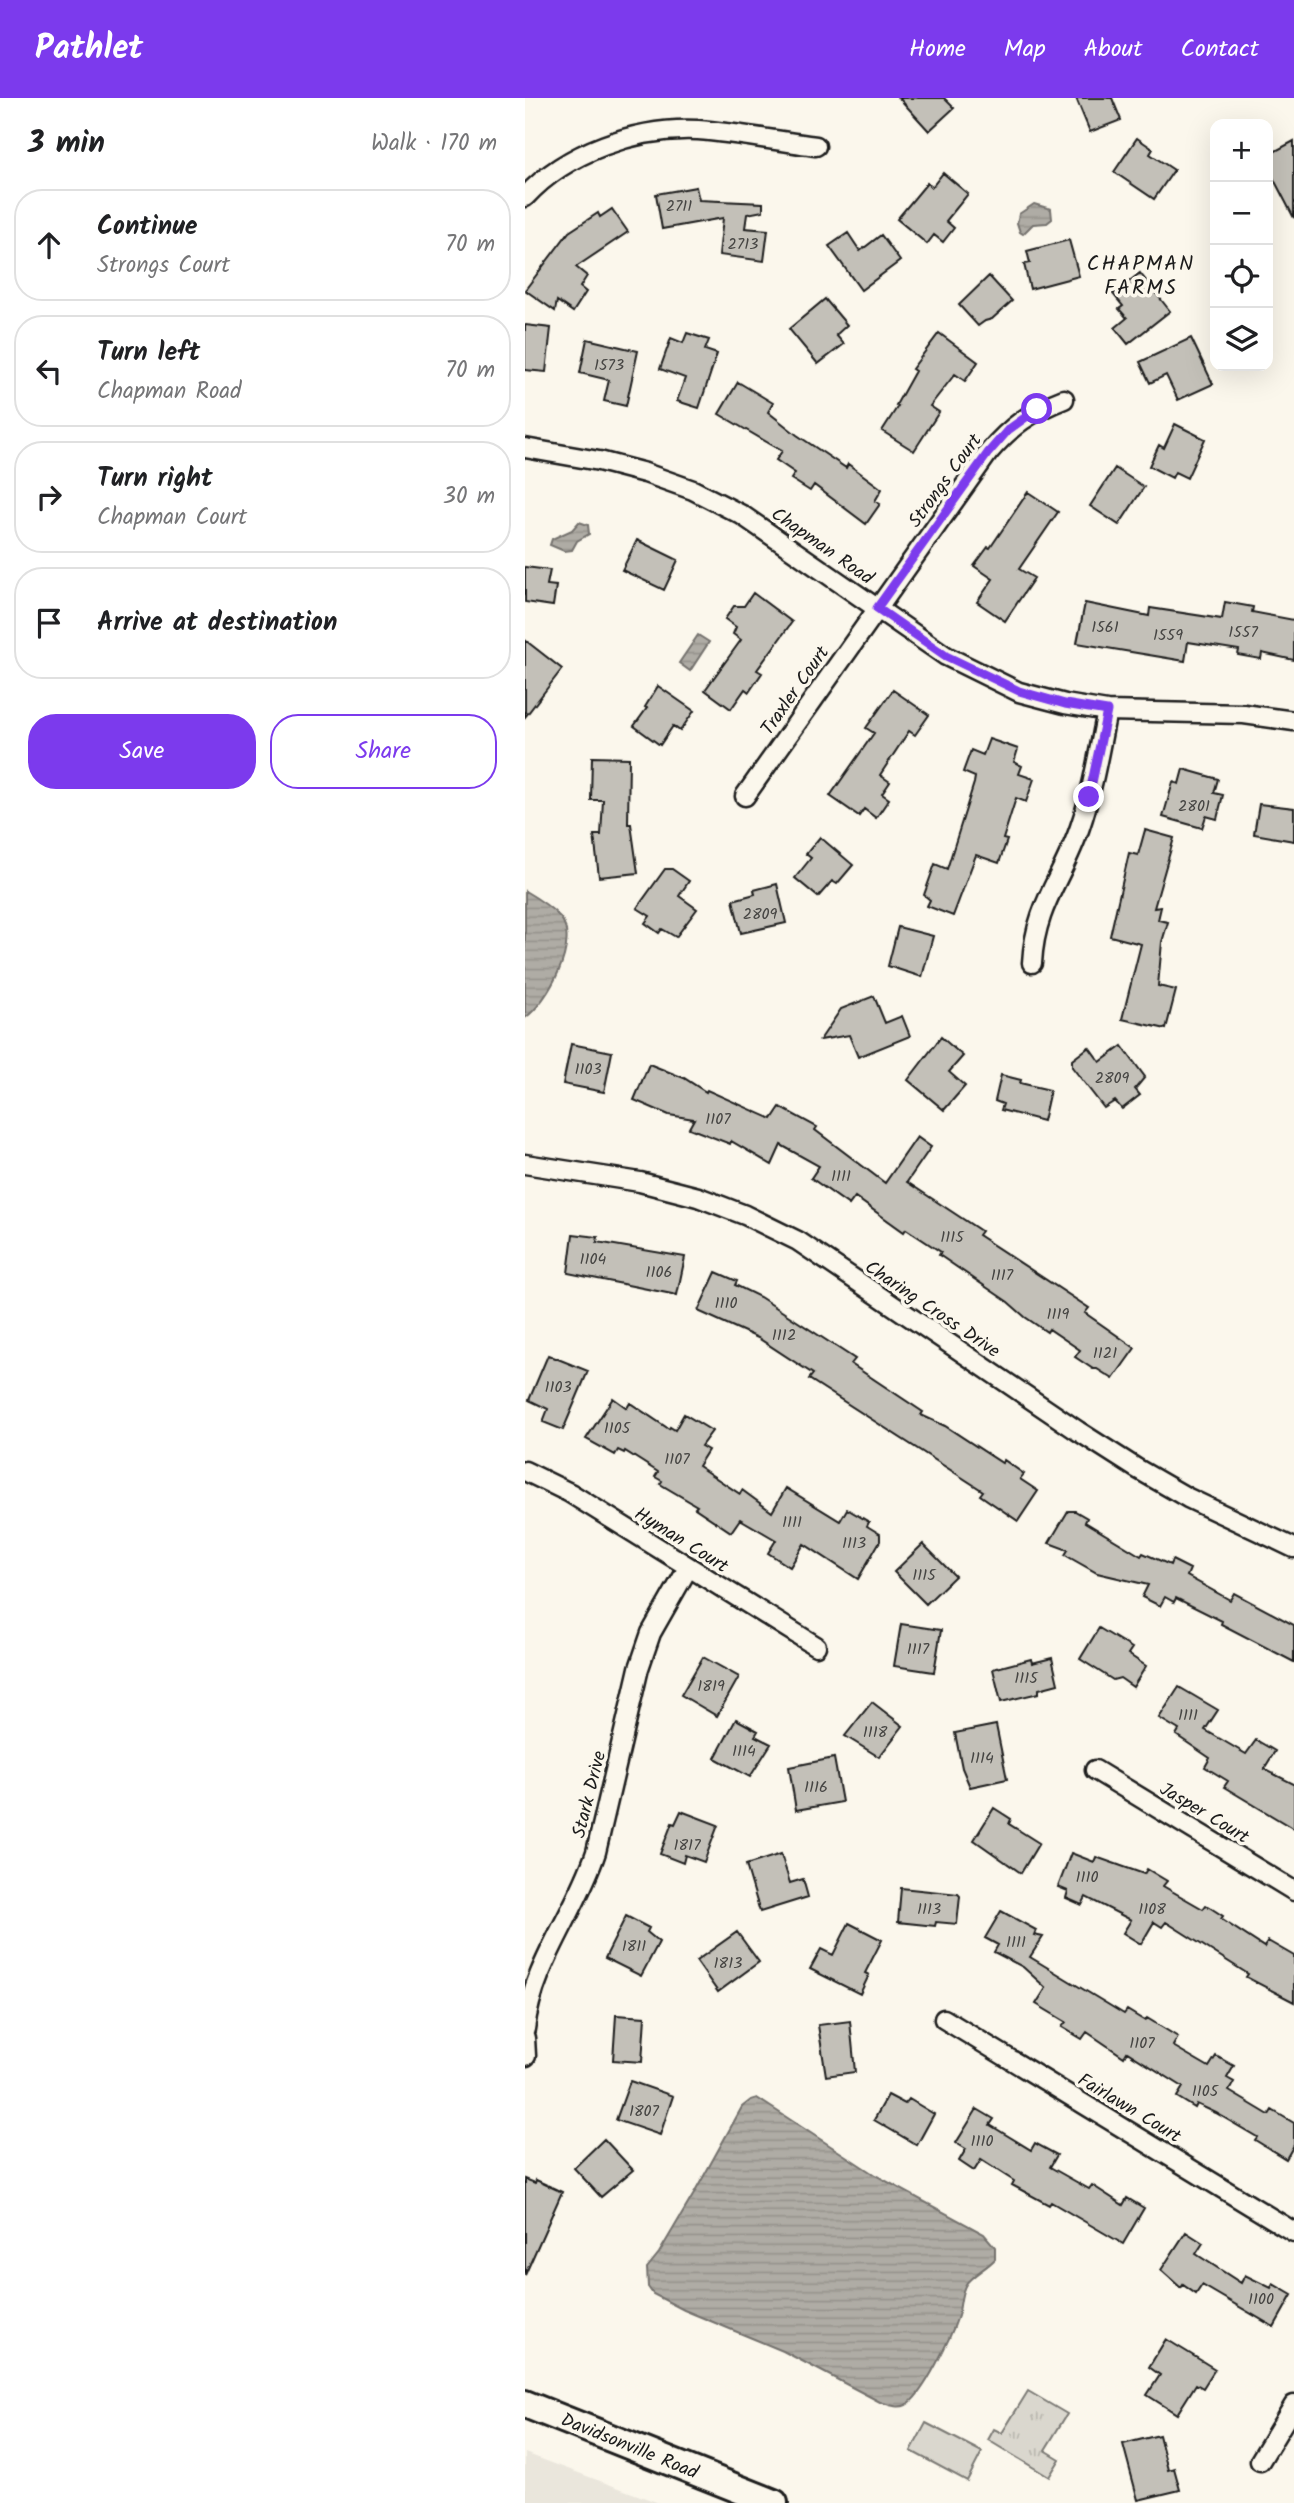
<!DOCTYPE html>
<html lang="en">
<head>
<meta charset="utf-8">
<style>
  body { margin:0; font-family:Kalam,sans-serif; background:#f6f6f6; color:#202124 }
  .controls { position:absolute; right:21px; top:21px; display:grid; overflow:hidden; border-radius:14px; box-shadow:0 7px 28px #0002 }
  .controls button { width:63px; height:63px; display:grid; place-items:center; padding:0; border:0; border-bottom:2px solid #e0e0e0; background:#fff; color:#202124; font:35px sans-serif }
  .stop { position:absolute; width:21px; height:21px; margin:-16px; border:5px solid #7c3aed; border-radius:50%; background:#fff }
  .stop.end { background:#7c3aed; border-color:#fff; box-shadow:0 2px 7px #0008 }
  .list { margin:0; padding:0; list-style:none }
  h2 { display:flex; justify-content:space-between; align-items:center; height:91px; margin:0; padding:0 28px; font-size:30px }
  h2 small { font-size:23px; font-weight:400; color:#757577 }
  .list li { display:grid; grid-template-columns:46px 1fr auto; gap:21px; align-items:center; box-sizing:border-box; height:112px; margin:0 14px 14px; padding:0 14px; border:2px solid #e0e0e0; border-radius:28px }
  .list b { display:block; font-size:26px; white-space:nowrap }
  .list p { margin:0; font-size:23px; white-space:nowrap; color:#757577 }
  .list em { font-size:23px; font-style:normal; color:#757577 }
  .actions { display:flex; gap:14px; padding:21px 28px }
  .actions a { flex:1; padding:16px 0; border:2px solid #7c3aed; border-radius:28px; text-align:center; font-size:24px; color:#7c3aed }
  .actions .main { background:#7c3aed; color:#fff }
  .icon { flex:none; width:38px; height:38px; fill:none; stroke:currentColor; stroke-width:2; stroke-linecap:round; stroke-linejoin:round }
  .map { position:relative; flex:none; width:769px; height:2405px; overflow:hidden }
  header { display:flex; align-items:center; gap:42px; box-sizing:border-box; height:98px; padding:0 35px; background:#7c3aed; color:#fff }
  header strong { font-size:33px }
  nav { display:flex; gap:38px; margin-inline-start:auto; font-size:24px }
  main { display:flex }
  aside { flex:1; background:#fff }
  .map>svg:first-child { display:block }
</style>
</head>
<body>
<header>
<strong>Pathlet</strong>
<nav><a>Home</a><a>Map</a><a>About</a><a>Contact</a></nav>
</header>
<main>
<aside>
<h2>3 min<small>Walk · 170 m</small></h2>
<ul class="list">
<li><svg class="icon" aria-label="ahead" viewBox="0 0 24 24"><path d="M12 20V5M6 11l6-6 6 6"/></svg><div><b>Continue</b><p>Strongs Court</p></div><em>70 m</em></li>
<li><svg class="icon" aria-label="left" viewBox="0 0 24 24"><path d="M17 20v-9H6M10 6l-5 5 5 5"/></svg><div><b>Turn left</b><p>Chapman Road</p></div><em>70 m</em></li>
<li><svg class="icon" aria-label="right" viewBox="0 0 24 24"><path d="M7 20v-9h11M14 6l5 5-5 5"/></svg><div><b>Turn right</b><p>Chapman Court</p></div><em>30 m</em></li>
<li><svg class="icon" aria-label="arrive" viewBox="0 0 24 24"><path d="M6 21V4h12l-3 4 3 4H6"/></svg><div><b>Arrive at destination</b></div></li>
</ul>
<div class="actions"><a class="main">Save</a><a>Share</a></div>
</aside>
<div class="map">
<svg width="769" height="2405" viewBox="0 0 769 2405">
  <defs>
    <pattern id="park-tufts" width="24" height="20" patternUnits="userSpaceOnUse" patternTransform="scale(1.75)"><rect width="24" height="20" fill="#dad7ce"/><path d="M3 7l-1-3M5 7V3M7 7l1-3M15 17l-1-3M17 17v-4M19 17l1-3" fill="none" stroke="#bab8b0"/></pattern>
    <pattern id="water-rules" width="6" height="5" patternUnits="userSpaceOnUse" patternTransform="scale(1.75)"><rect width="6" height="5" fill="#afaca5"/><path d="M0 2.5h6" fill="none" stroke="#96938d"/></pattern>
  </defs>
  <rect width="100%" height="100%" fill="#fbf7ec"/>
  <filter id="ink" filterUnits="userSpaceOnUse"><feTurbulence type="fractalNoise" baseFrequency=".0143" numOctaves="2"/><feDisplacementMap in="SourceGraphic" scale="14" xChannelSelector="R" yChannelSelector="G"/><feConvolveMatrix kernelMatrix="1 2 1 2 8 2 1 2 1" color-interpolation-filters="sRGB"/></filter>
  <g filter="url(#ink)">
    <path fill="#eae6dc" d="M 0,2355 L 134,2405 L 0,2405 Z"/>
    <path fill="#dad7ce" stroke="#7b7a75" stroke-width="2" d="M 401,2325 L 457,2354 L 442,2383 L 386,2353 Z"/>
    <path fill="url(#park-tufts)" stroke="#7b7a75" stroke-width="2" d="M 503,2293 L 542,2316 L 520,2352 L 535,2361 L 524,2379 L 463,2342 L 469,2331 L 477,2335 Z"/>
    <path fill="url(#water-rules)" stroke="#74726e" stroke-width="2" d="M 509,106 L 526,111 L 527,121 L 522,125 L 508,126 L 498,136 L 495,134 L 492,125 L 494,116 Z
      M 54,424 L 63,427 L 64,436 L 52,443 L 47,452 L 39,453 L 25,447 L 27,441 L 47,432 Z
      M 173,537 L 184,544 L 165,573 L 154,565 Z
      M 0,793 C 12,800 26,809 35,819 C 56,844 22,905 0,920 Z
      M 232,2000 L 350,2077 L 459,2136 L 470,2149 L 470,2161 C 462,2170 447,2177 441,2186 C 435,2196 436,2207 433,2218 C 427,2236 398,2299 381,2307 C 373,2311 362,2306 355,2304 L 258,2253 L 159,2212 L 128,2196 L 123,2189 L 122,2170 L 134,2155 L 170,2094 L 217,2009 L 226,2002 Z"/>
    <path fill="#c3c0b8" stroke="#1c1c1c" stroke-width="2" d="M 374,0 L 419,0 L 429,10 L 404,33 Z
      M 551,0 L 587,0 L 596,22 L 565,34 Z
      M 612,40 L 628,51 L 625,56 L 649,72 L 629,101 L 589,74 Z
      M 769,43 L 769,120 L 743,70 L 743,57 Z
      M 418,75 L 443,96 L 421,123 L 429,130 L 418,144 L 409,137 L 402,146 L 372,121 L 402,85 L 407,89 Z
      M 171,89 L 174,102 L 238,105 L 238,113 L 222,116 L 220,130 L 243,132 L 239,163 L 194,157 L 198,120 L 137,131 L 131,96 Z
      M 87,111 L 103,134 L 51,169 L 62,178 L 55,189 L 61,194 L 48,214 L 32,203 L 30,213 L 0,192 L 44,134 L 73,115 L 75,119 Z
      M 323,135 L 335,153 L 356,137 L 375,163 L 336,192 L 304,148 Z
      M 544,142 L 554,178 L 505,191 L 499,166 L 505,165 L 502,153 Z
      M 615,175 L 645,213 L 603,246 L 590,230 L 602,220 L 594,211 L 598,208 L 588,196 Z
      M 464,178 L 487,203 L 467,221 L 460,223 L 453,228 L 434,207 Z
      M 300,201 L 322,227 L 311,237 L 319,246 L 293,266 L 264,231 Z
      M 0,227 L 26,230 L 21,274 L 0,272 Z
      M 162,235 L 184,242 L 180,252 L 192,256 L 174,310 L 152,303 L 160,280 L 135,271 L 146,240 L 158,245 Z
      M 414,235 L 453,264 L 440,283 L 430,276 L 405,308 L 414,314 L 389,353 L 357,333 L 373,308 L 371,307 L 390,273 L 387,271 Z
      M 666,240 L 688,286 L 653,302 L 641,277 L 625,285 L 615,264 Z
      M 62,241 L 113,253 L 101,308 L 79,303 L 84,282 L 55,275 Z
      M 213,284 L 248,305 L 243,314 L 272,337 L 321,370 L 323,366 L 357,391 L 350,403 L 355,406 L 341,426 L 289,387 L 285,393 L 266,381 L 270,375 L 251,362 L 257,353 L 194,316 Z
      M 650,326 L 680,341 L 662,380 L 650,374 L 647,380 L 624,368 L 634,347 L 639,350 Z
      M 590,370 L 619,389 L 594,427 L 565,408 Z
      M 503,394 L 533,414 L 494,471 L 509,480 L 480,523 L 452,504 L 468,481 L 449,468 L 463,449 L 465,450 Z
      M 112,442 L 153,462 L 139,492 L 97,472 Z
      M 0,469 L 25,472 L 22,487 L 31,488 L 28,508 L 0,504 Z
      M 228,495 L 267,524 L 232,572 L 237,575 L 224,594 L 220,591 L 206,611 L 180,592 L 216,542 L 208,536 L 211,529 L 200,521 L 209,508 L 219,508 Z
      M 700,504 L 728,509 L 727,514 L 769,522 L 769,562 L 737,555 L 736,561 L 713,557 L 714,552 L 663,544 L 660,563 L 552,545 L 560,505 L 624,518 L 625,510 L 697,521 Z
      M 0,542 L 37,571 L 0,619 Z
      M 133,588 L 169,613 L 155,633 L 148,628 L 135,647 L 109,628 L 122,610 L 120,609 Z
      M 368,592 L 404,617 L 390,637 L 384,633 L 355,677 L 365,684 L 357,696 L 364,701 L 351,720 L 339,711 L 334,718 L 305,698 L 349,635 L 341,630 Z
      M 464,641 L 493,651 L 489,664 L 497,668 L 494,676 L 509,681 L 501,704 L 491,700 L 478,741 L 482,742 L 474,765 L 451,757 L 428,818 L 402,808 L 405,802 L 399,797 L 410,766 L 422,771 L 449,685 L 450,679 L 438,674 L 446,652 L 458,657 Z
      M 67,659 L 104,660 L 103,726 L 106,726 L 113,775 L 74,779 L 69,737 L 76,737 L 78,702 L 66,702 Z
      M 658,671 L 693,681 L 689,695 L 698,697 L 692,721 L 681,718 L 677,730 L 638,719 L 648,684 L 654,686 Z
      M 734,706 L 769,710 L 769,743 L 729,736 Z
      M 620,732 L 649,740 L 629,810 L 636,809 L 633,822 L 643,824 L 637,844 L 633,888 L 651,892 L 641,931 L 597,921 L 616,846 L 585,838 L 604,755 L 613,757 Z
      M 295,739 L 328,767 L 312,786 L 307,783 L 293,799 L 270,780 L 286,760 L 281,756 Z
      M 140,771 L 147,771 L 164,783 L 154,798 L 172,811 L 151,839 L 137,831 L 134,835 L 120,825 L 125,818 L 112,810 Z
      M 252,786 L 261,825 L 216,835 L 208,802 L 230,796 L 229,792 Z
      M 373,829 L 408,838 L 397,879 L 363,868 Z
      M 349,898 L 360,925 L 377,918 L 385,938 L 333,959 L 324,937 L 295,942 L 316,911 Z
      M 416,939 L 438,958 L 424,974 L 440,988 L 419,1012 L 383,982 Z
      M 46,946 L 87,954 L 79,994 L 38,986 Z
      M 597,948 L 620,979 L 610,991 L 615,997 L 597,1011 L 590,1003 L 579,1010 L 547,969 L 547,962 L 564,949 L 575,964 Z
      M 124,966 L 159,980 L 181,994 L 182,992 L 247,1021 L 255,1009 L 292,1029 L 290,1032 L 360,1085 L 392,1039 L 406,1049 L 382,1084 L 456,1133 L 453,1137 L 564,1210 L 560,1215 L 610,1250 L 588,1281 L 572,1271 L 568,1271 L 550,1259 L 555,1252 L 524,1231 L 522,1234 L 500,1219 L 483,1204 L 414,1157 L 416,1154 L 381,1131 L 379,1134 L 330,1099 L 324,1107 L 286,1080 L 294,1068 L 256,1047 L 247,1067 L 206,1043 L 205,1046 L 164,1030 L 169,1021 L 144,1017 L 109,1002 Z
      M 476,977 L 496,982 L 495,985 L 525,992 L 518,1023 L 476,1012 L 478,1006 L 470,1003 Z
      M 48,1136 L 73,1139 L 72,1144 L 160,1159 L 152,1197 L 43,1175 Z
      M 191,1174 L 212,1183 L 210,1187 L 235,1199 L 330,1261 L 326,1266 L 398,1314 L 396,1317 L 420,1328 L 477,1365 L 479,1362 L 499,1376 L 495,1381 L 513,1393 L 493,1423 L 455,1397 L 458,1393 L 284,1281 L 288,1276 L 233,1240 L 173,1213 Z
      M 23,1257 L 63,1273 L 38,1332 L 18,1324 L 23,1311 L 4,1302 Z
      M 88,1300 L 102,1310 L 105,1305 L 144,1331 L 145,1329 L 150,1332 L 159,1316 L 187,1333 L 176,1348 L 183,1352 L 173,1368 L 215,1396 L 217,1392 L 247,1414 L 261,1390 L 315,1423 L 322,1411 L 344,1424 L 342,1428 L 355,1436 L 355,1443 L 333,1481 L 279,1446 L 265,1469 L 243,1455 L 251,1442 L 215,1421 L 206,1434 L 170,1410 L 172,1408 L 135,1386 L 137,1383 L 130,1379 L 133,1374 L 100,1353 L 99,1355 L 93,1352 L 90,1357 L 61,1341 Z
      M 543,1413 L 550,1413 L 562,1420 L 560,1424 L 616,1458 L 618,1455 L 645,1467 L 647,1462 L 665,1471 L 662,1478 L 705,1502 L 709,1495 L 769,1527 L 769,1564 L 696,1526 L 697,1523 L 651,1500 L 649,1504 L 640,1499 L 635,1508 L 617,1499 L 623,1487 L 572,1475 L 540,1457 L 543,1452 L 524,1445 Z
      M 398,1446 L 430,1478 L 401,1506 L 369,1474 Z
      M 376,1526 L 416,1532 L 409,1574 L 369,1568 Z
      M 574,1530 L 607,1550 L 603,1556 L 621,1568 L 608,1589 L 595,1580 L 588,1582 L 555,1561 Z
      M 178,1559 L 214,1579 L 192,1618 L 156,1597 Z
      M 527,1560 L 533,1586 L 514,1591 L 514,1595 L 476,1604 L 468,1571 L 506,1561 L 507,1565 Z
      M 654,1589 L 693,1612 L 680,1632 L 721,1656 L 731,1642 L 750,1653 L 739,1671 L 769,1686 L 769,1731 L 699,1689 L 703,1683 L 680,1669 L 685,1660 L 651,1637 L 654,1632 L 634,1620 Z
      M 347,1604 L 378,1628 L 354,1659 L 320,1638 Z
      M 211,1621 L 233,1633 L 230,1638 L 246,1646 L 225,1679 L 190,1660 Z
      M 471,1627 L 482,1681 L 445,1689 L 437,1670 L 430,1635 Z
      M 309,1660 L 317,1704 L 271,1712 L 264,1669 Z
      M 469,1710 L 486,1721 L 484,1726 L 514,1745 L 496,1775 L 449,1742 Z
      M 156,1713 L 193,1727 L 179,1764 L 160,1757 L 158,1765 L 135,1756 L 147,1725 L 150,1726 Z
      M 546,1755 L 569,1764 L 571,1759 L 619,1776 L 622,1771 L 642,1783 L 638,1788 L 678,1811 L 681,1807 L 698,1818 L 696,1821 L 739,1849 L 743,1843 L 769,1858 L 769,1904 L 721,1879 L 723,1876 L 641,1824 L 637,1829 L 629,1824 L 616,1846 L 598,1835 L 606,1822 L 561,1799 L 557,1807 L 541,1800 L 543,1793 L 533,1789 Z
      M 256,1756 L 265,1785 L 278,1781 L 283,1799 L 235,1814 L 221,1767 Z
      M 376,1790 L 433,1796 L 435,1798 L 432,1826 L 411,1824 L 410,1828 L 373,1824 Z
      M 476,1813 L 511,1832 L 509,1837 L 518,1839 L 505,1859 L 599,1916 L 602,1912 L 620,1923 L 622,1920 L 653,1939 L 648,1948 L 684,1969 L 691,1958 L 709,1968 L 702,1980 L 709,1984 L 704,1993 L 744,2017 L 747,2012 L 769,2025 L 769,2047 L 761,2061 L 730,2042 L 732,2039 L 691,2015 L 672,2006 L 670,2010 L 652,1999 L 658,1989 L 602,1954 L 599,1959 L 562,1934 L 557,1941 L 537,1929 L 541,1924 L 511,1906 L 521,1890 L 498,1869 L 469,1854 L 473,1847 L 460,1840 Z
      M 101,1818 L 124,1830 L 122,1834 L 134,1844 L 116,1878 L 80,1860 Z
      M 324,1825 L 357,1842 L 340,1875 L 344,1877 L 335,1896 L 285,1871 L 296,1851 L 308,1857 Z
      M 212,1834 L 234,1864 L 193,1894 L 171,1863 Z
      M 91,1917 L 120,1919 L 117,1964 L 88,1962 Z
      M 325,1923 L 330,1974 L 301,1978 L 293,1927 Z
      M 105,1983 L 148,1998 L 135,2037 L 91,2022 Z
      M 363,1997 L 380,2006 L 384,2001 L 409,2016 L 392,2047 L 349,2022 Z
      M 452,2011 L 469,2021 L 465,2027 L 506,2052 L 510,2045 L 532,2057 L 525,2069 L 564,2091 L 567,2087 L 598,2107 L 602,2100 L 619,2110 L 598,2146 L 526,2104 L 524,2107 L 487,2087 L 489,2083 L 456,2062 L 449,2073 L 434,2063 L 441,2051 L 431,2045 Z
      M 79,2041 L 108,2072 L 76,2099 L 49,2070 Z
      M 0,2081 L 10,2085 L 11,2082 L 37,2094 L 0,2177 Z
      M 661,2134 L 678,2145 L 671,2156 L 716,2185 L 720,2177 L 746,2190 L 748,2186 L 767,2197 L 749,2229 L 677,2187 L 671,2196 L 658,2187 L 656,2190 L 636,2172 Z
      M 641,2241 L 690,2271 L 678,2290 L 671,2286 L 652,2316 L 622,2297 L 635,2277 L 624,2269 Z
      M 634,2337 L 643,2372 L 649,2370 L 655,2392 L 613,2402 L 598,2346 Z"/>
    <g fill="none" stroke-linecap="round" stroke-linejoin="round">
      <defs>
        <path id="minor" d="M 0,99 C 41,54 112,29 173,32 C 212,35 252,43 291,48
          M 0,350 L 74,363 L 120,375 L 168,392 L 217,417 L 421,558 L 494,594 L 540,606 L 582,613 L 719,616 L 769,623
          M 220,698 L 463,355 C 486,328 505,314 539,301
          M 507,865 C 510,807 538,780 555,729 C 568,691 574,652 582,613
          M 0,1066 L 115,1084 L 173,1099 L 220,1117 L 273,1143 L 553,1333 L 611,1370 L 663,1400 L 769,1450
          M 0,1373 L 45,1395 L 291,1548
          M 570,1672 L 769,1793
          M 419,1921 L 769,2134
          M 0,1931 C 7,1867 51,1815 71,1754 L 114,1570 L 126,1535 L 163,1470
          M 0,1940 L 1,1958
          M 735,2363 L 769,2307"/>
        <path id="secondary" d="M 0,2306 L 249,2405"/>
      </defs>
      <use href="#minor" stroke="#1c1c1c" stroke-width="23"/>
      <use href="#secondary" stroke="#1c1c1c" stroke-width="32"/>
      <use href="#minor" stroke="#fbf7ec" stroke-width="18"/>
      <use href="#secondary" stroke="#fbf7ec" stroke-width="26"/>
    </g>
  </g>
  <g fill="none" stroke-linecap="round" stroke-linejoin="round" filter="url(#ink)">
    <path stroke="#7c3aed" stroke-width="9" d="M 512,311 L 483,332 L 463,355 L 352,510 L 421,558 L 494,593 L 540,606 L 582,613 L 564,699"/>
  </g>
  <g text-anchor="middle" stroke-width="7" stroke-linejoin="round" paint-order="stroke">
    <g font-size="16" fill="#464543">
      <text x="154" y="113">2711</text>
      <text x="218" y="151">2713</text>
      <text x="84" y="272">1573</text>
      <text x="580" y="534">1561</text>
      <text x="718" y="539">1557</text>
      <text x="643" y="542">1559</text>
      <text x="669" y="713">2801</text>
      <text x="235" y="821">2809</text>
      <text x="63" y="976">1103</text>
      <text x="587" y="985">2809</text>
      <text x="193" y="1026">1107</text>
      <text x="316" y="1083">1111</text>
      <text x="427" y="1144">1115</text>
      <text x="68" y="1166">1104</text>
      <text x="134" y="1179">1106</text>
      <text x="477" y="1182">1117</text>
      <text x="201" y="1210">1110</text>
      <text x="533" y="1221">1119</text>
      <text x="259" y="1242">1112</text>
      <text x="580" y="1260">1121</text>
      <text x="33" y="1294">1103</text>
      <text x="92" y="1335">1105</text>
      <text x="152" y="1366">1107</text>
      <text x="267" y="1429">1111</text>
      <text x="329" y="1450">1113</text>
      <text x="399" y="1482">1115</text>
      <text x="393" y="1556">1117</text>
      <text x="501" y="1585">1115</text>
      <text x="186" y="1593">1819</text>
      <text x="663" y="1622">1111</text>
      <text x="350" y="1639">1118</text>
      <text x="219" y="1658">1114</text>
      <text x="457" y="1665">1114</text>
      <text x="291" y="1694">1116</text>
      <text x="162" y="1752">1817</text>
      <text x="562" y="1784">1110</text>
      <text x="404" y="1816">1113</text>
      <text x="627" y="1816">1108</text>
      <text x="491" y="1849">1111</text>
      <text x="109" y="1853">1811</text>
      <text x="203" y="1870">1813</text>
      <text x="617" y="1950">1107</text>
      <text x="680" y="1998">1105</text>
      <text x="119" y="2018">1807</text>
      <text x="457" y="2048">1110</text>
      <text x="736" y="2206">1100</text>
    </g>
    <g font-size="19" fill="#1c1c1c" stroke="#fbf7ec">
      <text transform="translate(419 382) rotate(-54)" y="7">Strongs Court</text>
      <text transform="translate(298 447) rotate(35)" y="7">Chapman Road</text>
      <text transform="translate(269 592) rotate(-55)" y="7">Traxler Court</text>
      <text transform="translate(408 1210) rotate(34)" y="7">Charing Cross Drive</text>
      <text transform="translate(157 1441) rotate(32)" y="7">Hyman Court</text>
      <text transform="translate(63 1696) rotate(-76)" y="7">Stark Drive</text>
      <text transform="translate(680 1714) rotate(31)" y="7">Jasper Court</text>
      <text transform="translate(605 2009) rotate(31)" y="7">Fairlawn Court</text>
      <text transform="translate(105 2347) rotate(22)" y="7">Davidsonville Road</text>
    </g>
    <g font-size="21" letter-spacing="2" fill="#1c1c1c" stroke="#fbf7ec">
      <text x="616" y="172">CHAPMAN<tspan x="616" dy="24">FARMS</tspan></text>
    </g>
  </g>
</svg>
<div class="controls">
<button>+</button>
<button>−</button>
<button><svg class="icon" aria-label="locate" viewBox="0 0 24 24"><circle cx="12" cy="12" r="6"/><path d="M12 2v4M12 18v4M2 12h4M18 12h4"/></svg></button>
<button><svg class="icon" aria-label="layers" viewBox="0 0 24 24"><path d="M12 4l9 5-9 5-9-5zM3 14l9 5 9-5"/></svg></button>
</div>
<div class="stop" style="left:512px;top:311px"></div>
<div class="stop end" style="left:564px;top:699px"></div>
</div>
</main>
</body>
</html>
